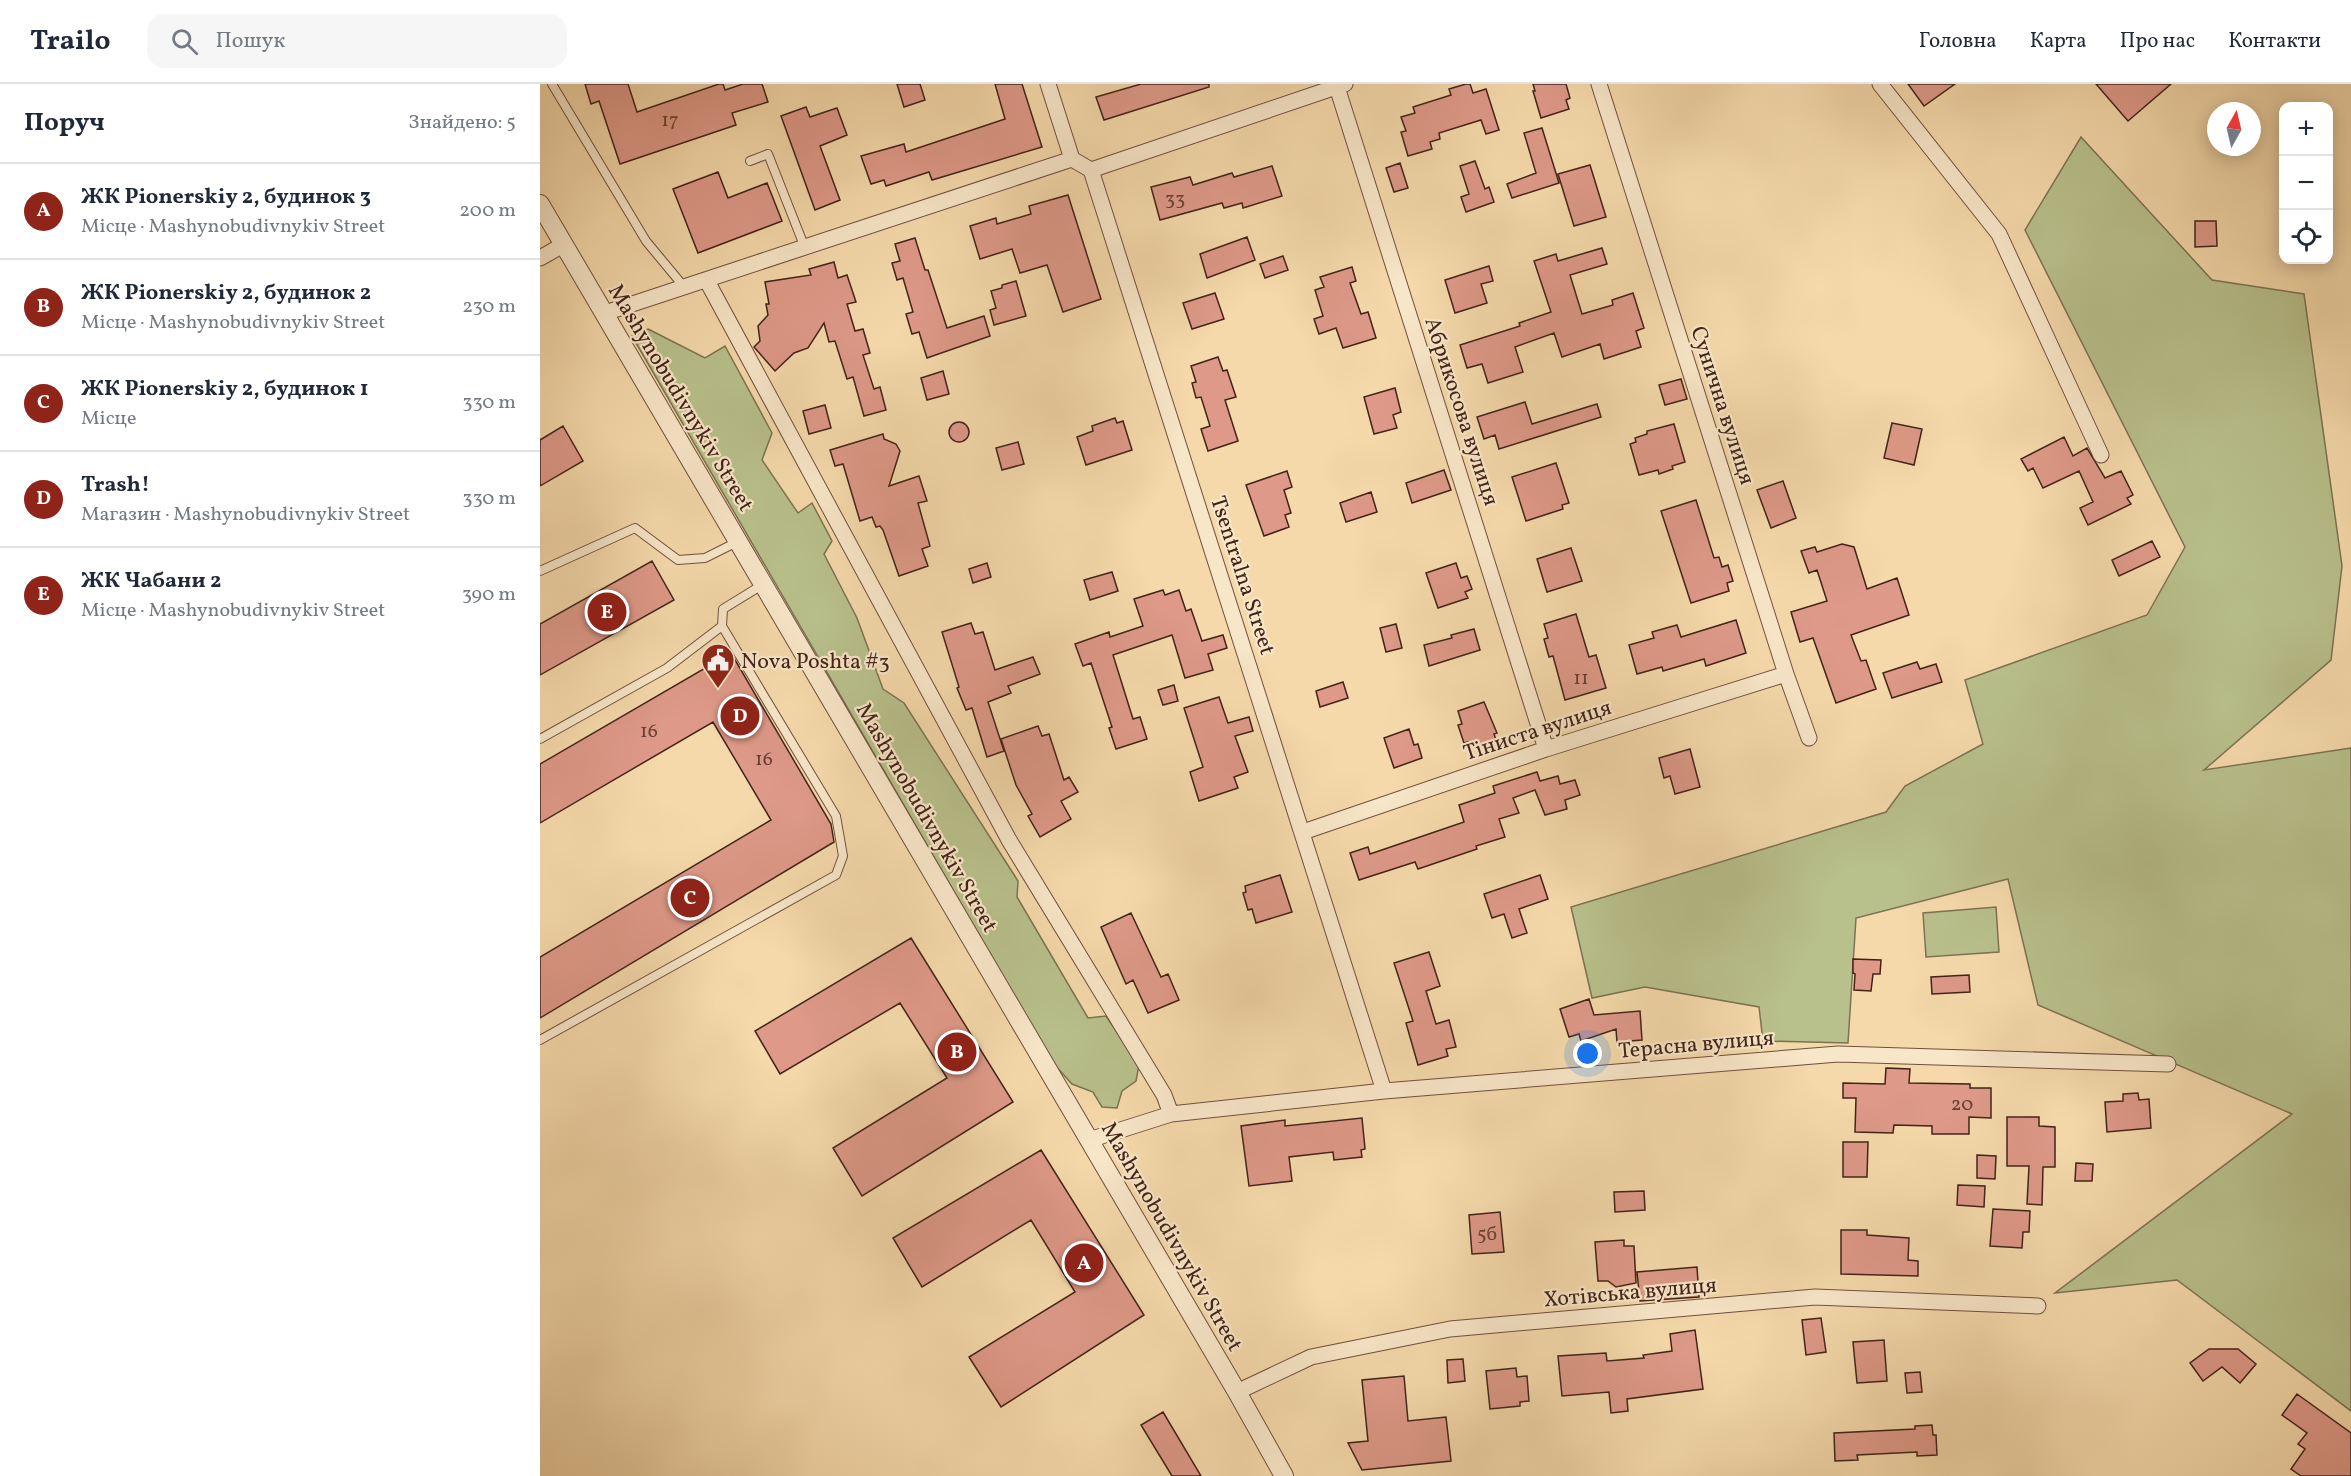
<!DOCTYPE html>
<html lang="uk">
<head>
<meta charset="utf-8">
<style>
  body { margin:0; font-family:Vollkorn,serif; background:#f6f6f7; color:#1f2937 }
  .controls { position:absolute; right:18px; top:18px; display:grid; overflow:hidden; border-radius:12px; box-shadow:0 3px 15px #0003 }
  .controls button { width:54px; height:54px; display:grid; place-items:center; padding:0; border:0; border-bottom:2px solid #e0e1e3; background:#fff; color:#1f2937; font:30px sans-serif }
  .compass { position:absolute; left:1667px; top:18px; width:54px; height:54px; border-radius:50%; background:#fff; box-shadow:0 3px 15px #0003; rotate:8deg }
  .you { position:absolute; left:1048px; top:970px; width:21px; height:21px; margin:-15px; border:4px solid #fff; border-radius:50%; background:#1a73e8; box-shadow:0 0 0 9px #1a73e833 }
  .badge { display:grid; place-items:center; width:39px; height:39px; border-radius:50%; background:#8f2418; color:#fff; font-size:20px; font-weight:700 }
  .pin { position:absolute; translate:-50% -50%; border:3px solid #fff; box-shadow:0 2px 6px #0006 }
  .list { margin:0; padding:0; list-style:none }
  h2 { display:flex; justify-content:space-between; align-items:center; height:78px; margin:0; padding:0 24px; font-size:26px }
  h2 small { font-size:20px; font-weight:400; color:#747a83 }
  .list li { display:grid; grid-template-columns:39px 1fr auto; gap:18px; align-items:center; box-sizing:border-box; height:96px; padding:0 24px; border-top:2px solid #e0e1e3 }
  .list b { display:block; font-size:22px; white-space:nowrap }
  .list p { margin:0; font-size:20px; white-space:nowrap; color:#747a83 }
  .list em { font-size:20px; font-style:normal; color:#747a83 }
  .icon { flex:none; width:33px; height:33px; fill:none; stroke:currentColor; stroke-width:2; stroke-linecap:round; stroke-linejoin:round }
  .map { position:relative; flex:none; width:1811px; height:1392px; overflow:hidden }
  header { display:flex; align-items:center; gap:36px; box-sizing:border-box; height:84px; padding:0 30px; background:#fff; border-bottom:2px solid #e0e1e3 }
  header strong { font-size:28px }
  nav { display:flex; gap:33px; margin-inline-start:auto; font-size:21px }
  .search { width:420px; height:54px; background:#f6f6f7; display:flex; align-items:center; gap:15px; box-sizing:border-box; padding:0 21px; border-radius:18px; color:#747a83; font-size:22px }
  main { display:flex }
  aside { flex:1; background:#fff }
  .map>svg:first-child { display:block }
</style>
</head>
<body>
<header>
<strong>Trailo</strong>
<div class="search"><svg class="icon" aria-label="search" viewBox="0 0 24 24"><circle cx="10" cy="10" r="6"/><path d="M15 15l6 6"/></svg>Пошук</div>
<nav><a>Головна</a><a>Карта</a><a>Про нас</a><a>Контакти</a></nav>
</header>
<main>
<aside>
<h2>Поруч<small>Знайдено: 5</small></h2>
<ul class="list">
<li><span class="badge">A</span><div><b>ЖК Pionerskiy 2, будинок 3</b><p>Місце · Mashynobudivnykiv Street</p></div><em>200 m</em></li>
<li><span class="badge">B</span><div><b>ЖК Pionerskiy 2, будинок 2</b><p>Місце · Mashynobudivnykiv Street</p></div><em>230 m</em></li>
<li><span class="badge">C</span><div><b>ЖК Pionerskiy 2, будинок 1</b><p>Місце</p></div><em>330 m</em></li>
<li><span class="badge">D</span><div><b>Trash!</b><p>Магазин · Mashynobudivnykiv Street</p></div><em>330 m</em></li>
<li><span class="badge">E</span><div><b>ЖК Чабани 2</b><p>Місце · Mashynobudivnykiv Street</p></div><em>390 m</em></li>
</ul>
</aside>
<div class="map">
<svg width="1811" height="1392" viewBox="0 0 1811 1392">
  <rect width="100%" height="100%" fill="#f5d9ab"/>
  <filter id="stains"><feTurbulence type="fractalNoise" baseFrequency=".00333" numOctaves="4"/><feColorMatrix values="0 0 0 0 .2 0 0 0 0 .09 0 0 0 0 .02 0 0 0 .5 -.17"/></filter>
  <radialGradient id="worn" r=".72"><stop offset=".6" stop-color="#630" stop-opacity="0"/><stop offset="1" stop-color="#630" stop-opacity=".3"/></radialGradient>
  <path fill="#b8c08b" stroke="#7d7252" stroke-width="1.5" d="M 1541,53 L 1672,196 L 1764,210 L 1802,482 L 1791,576 L 1664,686 L 1811,664 L 1811,1327 L 1637,1196 L 1515,1209 L 1752,1030 L 1498,921 L 1468,795 L 1316,834 L 1308,959 L 1223,957 L 1219,923 L 1105,903 L 1052,914 L 1031,823 L 1346,728 L 1365,702 L 1443,660 L 1425,596 L 1607,531 L 1645,463 L 1485,146 Z
    M 108,245 L 165,274 L 185,262 L 232,349 L 222,376 L 258,429 L 272,419 L 292,457 L 284,470 L 317,534 L 343,605 L 364,619 L 478,797 L 477,813 L 548,934 L 566,932 L 599,981 L 596,997 L 582,1007 L 577,1024 L 562,1023 L 553,1008 L 532,1000 L 514,980 L 92,252 Z
    M 1456,823 L 1459,868 L 1386,873 L 1383,829 Z"/>
  <path fill="#de9988" stroke="#422318" stroke-width="1.5" d="M 45,0 L 88,0 L 97,28 L 179,0 L 183,0 L 185,6 L 203,0 L 222,0 L 228,18 L 192,29 L 196,41 L 80,80 L 59,17 L 51,20 Z
    M 357,0 L 380,0 L 385,16 L 364,23 Z
    M 455,0 L 482,0 L 502,63 L 392,96 L 389,88 L 346,102 L 344,96 L 331,100 L 321,72 L 364,60 L 366,68 L 465,35 Z
    M 601,0 L 669,0 L 669,3 L 564,36 L 556,13 Z
    M 926,0 L 930,0 L 933,9 L 946,5 L 959,46 L 946,50 L 941,36 L 899,49 L 900,55 L 890,58 L 892,65 L 868,72 L 861,48 L 866,47 L 861,33 L 875,29 L 873,23 L 911,11 L 909,5 Z
    M 993,0 L 1026,0 L 1030,14 L 1026,16 L 1029,25 L 1001,34 L 993,7 L 995,7 Z
    M 1368,0 L 1415,0 L 1384,22 Z
    M 1556,0 L 1631,0 L 1588,37 Z
    M 266,23 L 270,33 L 297,24 L 307,51 L 280,62 L 300,116 L 275,126 L 241,32 Z
    M 1002,44 L 1019,99 L 972,114 L 967,100 L 996,89 L 984,49 Z
    M 935,77 L 945,105 L 949,103 L 954,118 L 926,128 L 921,113 L 929,110 L 920,82 Z
    M 860,79 L 868,104 L 854,108 L 846,84 Z
    M 1050,81 L 1066,133 L 1034,142 L 1018,90 Z
    M 732,82 L 742,112 L 703,124 L 702,119 L 684,124 L 682,119 L 620,136 L 611,103 L 650,93 L 653,101 L 692,89 L 694,93 Z
    M 178,88 L 188,114 L 227,99 L 242,137 L 158,169 L 133,105 Z
    M 528,111 L 561,215 L 523,228 L 507,181 L 480,189 L 472,165 L 440,175 L 430,142 L 456,134 L 457,140 L 491,130 L 489,122 Z
    M 1655,137 L 1676,137 L 1677,162 L 1655,163 Z
    M 707,153 L 715,176 L 667,194 L 660,170 Z
    M 375,154 L 385,186 L 388,186 L 407,244 L 444,232 L 450,252 L 387,274 L 379,248 L 372,250 L 366,230 L 373,228 L 363,194 L 357,196 L 352,179 L 360,177 L 355,160 Z
    M 1062,164 L 1067,180 L 1030,191 L 1042,230 L 1073,221 L 1072,216 L 1093,209 L 1104,244 L 1096,247 L 1101,263 L 1064,275 L 1060,260 L 1022,273 L 1014,249 L 975,263 L 983,288 L 948,299 L 942,280 L 927,284 L 920,261 L 980,242 L 979,239 L 1011,228 L 994,177 L 1016,170 L 1018,177 Z
    M 743,172 L 748,186 L 725,194 L 720,180 Z
    M 294,178 L 298,194 L 307,191 L 316,218 L 307,220 L 315,247 L 323,245 L 330,269 L 323,271 L 334,305 L 340,303 L 346,326 L 324,332 L 313,293 L 307,295 L 295,257 L 289,258 L 284,239 L 268,264 L 254,269 L 235,287 L 214,263 L 220,257 L 218,242 L 228,231 L 226,220 L 229,220 L 225,198 L 271,191 L 269,185 Z
    M 949,182 L 953,197 L 941,200 L 947,219 L 915,229 L 905,196 Z
    M 812,183 L 816,197 L 810,199 L 821,230 L 828,228 L 836,254 L 803,264 L 796,244 L 779,250 L 774,235 L 783,232 L 775,206 L 784,203 L 780,193 Z
    M 476,197 L 486,232 L 454,241 L 450,226 L 456,224 L 451,207 L 462,204 L 462,201 Z
    M 675,209 L 684,235 L 652,245 L 643,219 Z
    M 678,273 L 683,287 L 687,286 L 696,313 L 685,316 L 698,357 L 668,367 L 661,345 L 670,342 L 661,313 L 656,314 L 652,299 L 656,298 L 651,282 Z
    M 403,287 L 409,310 L 387,316 L 381,294 Z
    M 1141,295 L 1147,315 L 1125,321 L 1119,301 Z
    M 855,304 L 861,328 L 853,331 L 857,344 L 834,350 L 824,313 Z
    M 985,318 L 992,340 L 1057,320 L 1061,333 L 959,365 L 955,351 L 944,355 L 937,333 Z
    M 285,321 L 291,344 L 269,350 L 263,327 Z
    M 575,334 L 577,339 L 583,337 L 592,366 L 546,381 L 537,353 L 553,347 L 552,342 Z
    M409 348a10 10 0 1 1 20 0a10 10 0 1 1-20 0Z
    M 1352,339 L 1382,345 L 1374,381 L 1344,374 Z
    M 1134,340 L 1145,378 L 1132,382 L 1133,385 L 1119,390 L 1118,386 L 1099,391 L 1090,360 L 1096,358 L 1095,354 L 1107,350 L 1107,347 Z
    M 23,342 L 43,377 L 0,402 L 0,356 Z
    M 343,350 L 344,355 L 356,360 L 360,367 L 349,402 L 379,392 L 387,417 L 378,419 L 390,462 L 382,465 L 388,482 L 359,492 L 343,446 L 340,442 L 336,443 L 332,433 L 320,437 L 303,380 L 295,382 L 290,366 Z
    M 1524,353 L 1533,372 L 1547,364 L 1565,394 L 1581,387 L 1593,411 L 1587,414 L 1591,420 L 1548,441 L 1540,424 L 1553,418 L 1539,387 L 1503,404 L 1493,384 L 1488,387 L 1481,375 Z
    M 478,358 L 484,380 L 462,386 L 456,364 Z
    M 1016,379 L 1029,419 L 1022,421 L 1023,425 L 986,437 L 972,393 Z
    M 904,386 L 911,406 L 872,419 L 866,399 Z
    M 747,387 L 752,403 L 744,406 L 751,429 L 745,431 L 749,443 L 724,452 L 706,401 Z
    M 1243,397 L 1256,434 L 1231,444 L 1217,406 Z
    M 831,408 L 837,428 L 806,438 L 800,419 Z
    M 1156,416 L 1174,474 L 1179,473 L 1182,483 L 1188,481 L 1193,497 L 1187,499 L 1189,507 L 1151,519 L 1121,427 Z
    M 1612,457 L 1620,473 L 1579,492 L 1572,476 Z
    M 1302,460 L 1314,463 L 1327,505 L 1357,494 L 1369,531 L 1311,551 L 1321,577 L 1326,576 L 1336,605 L 1296,619 L 1273,554 L 1260,558 L 1251,528 L 1287,517 L 1277,486 L 1269,489 L 1261,467 L 1275,463 L 1277,468 Z
    M 1031,464 L 1042,497 L 1007,508 L 997,475 Z
    M 112,477 L 134,516 L 0,591 L 0,540 Z
    M 447,479 L 451,493 L 433,499 L 429,485 Z
    M 916,479 L 921,494 L 927,492 L 932,505 L 925,508 L 928,514 L 898,524 L 886,489 Z
    M 572,488 L 578,507 L 550,516 L 544,496 Z
    M 623,506 L 625,511 L 639,506 L 646,527 L 651,525 L 662,557 L 683,551 L 687,564 L 668,570 L 673,586 L 645,594 L 632,551 L 573,571 L 593,635 L 600,633 L 607,655 L 576,665 L 569,644 L 572,643 L 551,579 L 543,582 L 535,560 L 569,548 L 570,553 L 603,542 L 594,515 Z
    M 1036,530 L 1049,573 L 1056,571 L 1066,604 L 1025,616 L 1013,572 L 1009,573 L 1004,555 L 1008,554 L 1004,540 Z
    M 1196,536 L 1206,569 L 1166,582 L 1164,575 L 1123,587 L 1122,583 L 1097,590 L 1089,561 L 1114,554 L 1112,548 L 1137,541 L 1141,553 Z
    M 431,539 L 435,550 L 443,548 L 455,586 L 493,573 L 500,590 L 468,602 L 471,609 L 448,618 L 464,667 L 447,673 L 432,624 L 426,626 L 417,604 L 419,603 L 402,548 Z
    M 856,540 L 862,564 L 846,568 L 840,544 Z
    M 934,545 L 940,566 L 889,582 L 884,561 L 912,554 L 911,551 Z
    M 191,569 L 291,740 L 294,758 L 0,934 L 0,873 L 231,736 L 173,638 L 0,739 L 0,680 Z
    M 1377,578 L 1380,585 L 1396,580 L 1402,598 L 1352,614 L 1343,589 Z
    M 803,598 L 808,614 L 780,623 L 776,607 Z
    M 634,601 L 638,617 L 623,621 L 618,606 Z
    M 679,613 L 688,639 L 709,633 L 713,647 L 695,652 L 708,688 L 694,693 L 698,704 L 659,717 L 650,688 L 663,683 L 644,624 Z
    M 944,618 L 957,649 L 954,650 L 956,656 L 930,664 L 928,658 L 924,659 L 918,641 L 922,640 L 918,627 Z
    M 498,642 L 502,652 L 509,650 L 524,696 L 529,693 L 538,708 L 521,717 L 531,735 L 500,753 L 488,732 L 492,730 L 476,701 L 461,655 Z
    M 869,645 L 874,661 L 878,660 L 882,674 L 854,684 L 844,654 Z
    M 1150,665 L 1160,703 L 1135,710 L 1130,692 L 1124,694 L 1119,674 Z
    M 997,688 L 1000,697 L 1018,692 L 1020,700 L 1035,696 L 1040,711 L 1025,716 L 1027,725 L 1005,731 L 995,706 L 973,714 L 979,729 L 959,735 L 965,753 L 936,762 L 937,765 L 878,785 L 875,778 L 819,796 L 810,769 L 828,763 L 830,770 L 924,738 L 919,721 L 955,709 L 953,702 Z
    M 740,791 L 752,828 L 716,839 L 712,825 L 708,826 L 703,809 L 706,808 L 705,802 Z
    M 1000,791 L 1008,815 L 979,825 L 987,849 L 972,854 L 964,830 L 952,834 L 944,810 Z
    M 591,829 L 621,893 L 628,890 L 639,916 L 608,929 L 593,896 L 586,900 L 561,843 Z
    M 371,854 L 473,1018 L 322,1112 L 293,1064 L 407,994 L 360,919 L 240,990 L 215,947 Z
    M 889,868 L 900,902 L 886,907 L 896,940 L 909,936 L 916,963 L 906,965 L 908,972 L 878,981 L 866,939 L 873,937 L 854,879 Z
    M 1313,875 L 1341,876 L 1340,890 L 1333,890 L 1331,907 L 1314,906 L 1315,890 L 1313,889 Z
    M 1429,891 L 1430,908 L 1392,910 L 1391,893 Z
    M 1049,915 L 1054,931 L 1100,927 L 1102,956 L 1077,958 L 1076,945 L 1041,957 L 1039,950 L 1029,953 L 1020,925 Z
    M 1346,984 L 1370,985 L 1369,999 L 1430,1000 L 1430,1004 L 1451,1004 L 1451,1034 L 1429,1033 L 1429,1050 L 1392,1050 L 1392,1042 L 1354,1041 L 1353,1049 L 1315,1048 L 1316,1014 L 1303,1014 L 1303,999 L 1345,1000 Z
    M 1598,1009 L 1599,1016 L 1609,1015 L 1611,1044 L 1567,1048 L 1565,1018 L 1583,1017 L 1583,1010 Z
    M 1467,1033 L 1499,1033 L 1499,1042 L 1515,1043 L 1515,1083 L 1503,1083 L 1502,1121 L 1487,1120 L 1489,1082 L 1467,1082 Z
    M 822,1034 L 825,1065 L 821,1066 L 822,1073 L 794,1076 L 793,1068 L 749,1073 L 752,1097 L 709,1102 L 701,1042 L 745,1036 L 745,1042 Z
    M 1303,1058 L 1328,1058 L 1327,1093 L 1303,1093 Z
    M 501,1066 L 604,1231 L 461,1323 L 429,1273 L 535,1208 L 491,1136 L 382,1203 L 353,1154 Z
    M 1437,1071 L 1456,1072 L 1455,1095 L 1437,1094 Z
    M 1536,1079 L 1553,1080 L 1552,1097 L 1535,1097 Z
    M 1418,1101 L 1445,1102 L 1444,1123 L 1417,1121 Z
    M 1104,1107 L 1105,1126 L 1075,1128 L 1074,1108 Z
    M 1453,1125 L 1490,1127 L 1489,1148 L 1483,1148 L 1482,1164 L 1450,1162 Z
    M 960,1128 L 964,1168 L 932,1170 L 929,1131 Z
    M 1301,1146 L 1327,1146 L 1327,1151 L 1369,1154 L 1368,1176 L 1378,1177 L 1378,1192 L 1301,1190 Z
    M 1084,1156 L 1084,1162 L 1094,1162 L 1096,1199 L 1076,1203 L 1068,1197 L 1058,1197 L 1055,1158 Z
    M 1157,1183 L 1159,1213 L 1100,1217 L 1097,1188 Z
    M 1281,1234 L 1286,1268 L 1266,1271 L 1262,1236 Z
    M 1155,1246 L 1163,1305 L 1087,1315 L 1088,1327 L 1071,1329 L 1069,1308 L 1022,1312 L 1018,1272 L 1066,1269 L 1067,1277 L 1104,1274 L 1103,1271 L 1132,1267 L 1130,1250 Z
    M 1344,1256 L 1347,1297 L 1317,1299 L 1313,1258 Z
    M 1669,1265 L 1698,1265 L 1716,1280 L 1700,1299 L 1682,1283 L 1663,1297 L 1650,1279 Z
    M 923,1275 L 925,1297 L 908,1299 L 907,1276 Z
    M 976,1284 L 977,1293 L 987,1292 L 989,1317 L 980,1318 L 980,1322 L 950,1325 L 946,1287 Z
    M 1380,1288 L 1382,1308 L 1367,1309 L 1365,1289 Z
    M 864,1292 L 868,1337 L 906,1333 L 911,1377 L 822,1386 L 808,1359 L 828,1357 L 822,1296 Z
    M 1757,1310 L 1811,1349 L 1811,1392 L 1761,1392 L 1751,1385 L 1765,1365 L 1758,1360 L 1767,1349 L 1742,1331 Z
    M 623,1328 L 661,1392 L 632,1392 L 601,1341 Z
    M 1392,1341 L 1393,1351 L 1396,1351 L 1397,1371 L 1377,1372 L 1377,1368 L 1317,1371 L 1318,1376 L 1295,1377 L 1294,1349 L 1375,1345 L 1375,1342 Z"/>
  <g fill="none" stroke-linecap="round" stroke-linejoin="round">
    <defs>
      <path id="service" d="M 12,0 L 106,157 L 145,204
        M 210,77 L 228,70 L 265,164
        M 0,487 L 95,444 L 138,476 L 165,474 L 199,457
        M 0,655 L 127,584 L 182,542 L 183,525 L 222,501
        M 0,956 L 296,791 L 303,772 L 296,732 L 182,542"/>
      <path id="minor" d="M 508,0 L 532,75 L 551,86 L 844,1007
        M 1059,0 L 1246,590 L 1269,654
        M 1340,0 L 1459,150 L 1561,371
        M 797,3 L 1006,665
        M 551,86 L 805,0
        M 0,174 L 23,161
        M 167,197 L 469,756 L 624,1011 L 631,1030
        M 65,229 L 532,75
        M 763,748 L 1006,665 L 1246,590
        M 549,1056 L 631,1030 L 844,1007 L 1298,970 L 1628,980
        M 697,1308 L 771,1273 L 910,1245 L 1275,1213 L 1498,1222"/>
      <path id="tertiary" d="M 0,120 L 697,1308 L 744,1392"/>
    </defs>
    <use href="#service" stroke="#6f503d" stroke-width="10"/>
    <use href="#minor" stroke="#6f503d" stroke-width="17"/>
    <use href="#tertiary" stroke="#6f503d" stroke-width="20"/>
    <use href="#service" stroke="#f8e6c8" stroke-width="8"/>
    <use href="#minor" stroke="#f8e6c8" stroke-width="15"/>
    <use href="#tertiary" stroke="#f8e6c8" stroke-width="18"/>
  </g>
  <defs>
    <symbol id="civic-pin" viewBox="-11 -11 22 30"><path d="M0 17L-7.5 6A9.5 9.5 0 1 1 7.5 6Z" fill="#8f2418" stroke="#f8e6c8"/><path d="M-.6-6.5H3V-4.5H.6V-3L4-1V1h2V6H-6V1h2V-1L-.6-3ZM-1.2 2.5V6h2.4V2.5Z" fill="#fff"/></symbol>
  </defs>
  <g fill-rule="evenodd">
    <use href="#civic-pin" x="159" y="557" width="38" height="52"/>
  </g>
  <g text-anchor="middle" stroke-width="4.5" stroke-linejoin="round" paint-order="stroke">
    <g font-size="20" fill="#694034">
      <text x="130" y="42">17</text>
      <text x="635" y="121">33</text>
      <text x="1041" y="600">11</text>
      <text x="109" y="653">16</text>
      <text x="224" y="681">16</text>
      <text x="1422" y="1026">20</text>
      <text x="947" y="1156">5б</text>
    </g>
    <g font-size="22" fill="#422318" stroke="#f8e6c8">
      <text transform="translate(142 313) rotate(59)" y="8">Mashynobudivnykiv Street</text>
      <text transform="translate(1184 321) rotate(72)" y="8">Сунична вулиця</text>
      <text transform="translate(923 327) rotate(72)" y="8">Абрикосова вулиця</text>
      <text transform="translate(704 491) rotate(72)" y="8">Tsentralna Street</text>
      <text transform="translate(997 645) rotate(-18)" y="8">Тіниста вулиця</text>
      <text transform="translate(388 733) rotate(60)" y="8">Mashynobudivnykiv Street</text>
      <text transform="translate(1156 959) rotate(-5)" y="8">Терасна вулиця</text>
      <text transform="translate(633 1152) rotate(60)" y="8">Mashynobudivnykiv Street</text>
      <text transform="translate(1090 1207) rotate(-5)" y="8">Хотівська вулиця</text>
    </g>
    <g font-size="22" fill="#422318" stroke="#f8e6c8" text-anchor="start">
      <text x="201" y="584">Nova Poshta #3</text>
    </g>
  </g>
  <rect width="100%" height="100%" filter="url(#stains)"/>
  <rect width="100%" height="100%" fill="url(#worn)"/>
</svg>
<div class="controls">
<button>+</button>
<button>−</button>
<button><svg class="icon" aria-label="locate" viewBox="0 0 24 24"><circle cx="12" cy="12" r="6"/><path d="M12 2v4M12 18v4M2 12h4M18 12h4"/></svg></button>
</div>
<svg class="compass" viewBox="-18 -18 36 36"><path d="M0-13l5 13h-10z" fill="#e53935"/><path d="M0 13l5-13h-10z" fill="#747a83"/></svg>
<div class="you"></div>
<div class="pin badge" style="left:544px;top:1179px">A</div>
<div class="pin badge" style="left:417px;top:968px">B</div>
<div class="pin badge" style="left:150px;top:814px">C</div>
<div class="pin badge" style="left:200px;top:632px">D</div>
<div class="pin badge" style="left:67px;top:528px">E</div>
</div>
</main>
</body>
</html>
